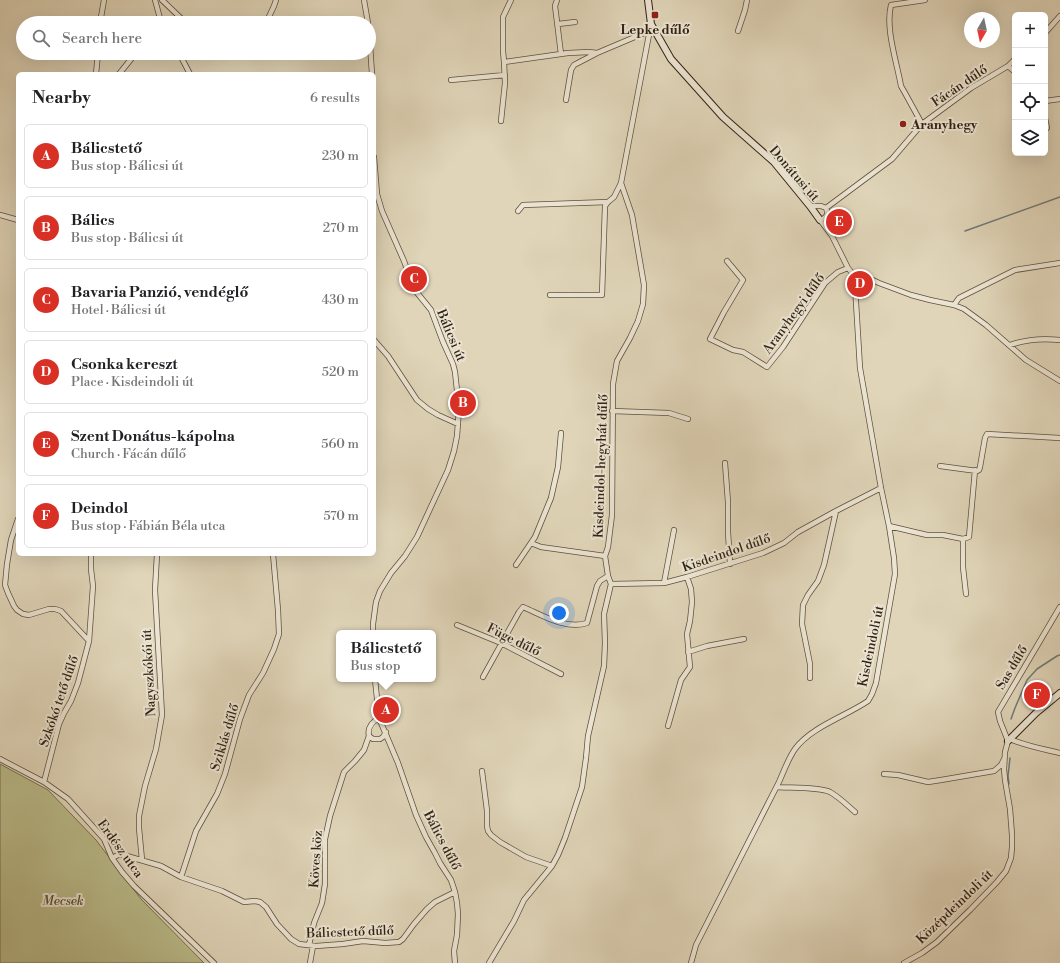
<!DOCTYPE html>
<html lang="en">
<head>
<meta charset="utf-8">
<style>
  body { margin:0; font-family:"Libre Bodoni",serif; background:#f6f6f6; color:#202124 }
  .controls { position:absolute; right:12px; top:12px; display:grid; overflow:hidden; border-radius:6px; box-shadow:0 4px 16px #0002 }
  .controls button { width:36px; height:36px; display:grid; place-items:center; padding:0; border:0; border-bottom:1px solid #e0e0e0; background:#fff; color:#202124; font:20px sans-serif }
  .compass { position:absolute; left:964px; top:12px; width:36px; height:36px; border-radius:50%; background:#fff; box-shadow:0 4px 16px #0002; rotate:189deg }
  .you { position:absolute; left:559px; top:613px; width:14px; height:14px; margin:-10px; border:3px solid #fff; border-radius:50%; background:#1a73e8; box-shadow:0 0 0 6px #1a73e833 }
  .badge { display:grid; place-items:center; width:26px; height:26px; border-radius:50%; background:#d93025; color:#fff; font-size:13px; font-weight:700 }
  .pin { position:absolute; translate:-50% -50%; border:2px solid #fff; box-shadow:0 1px 4px #0006 }
  .popup { position:absolute; left:336px; top:630px; width:100px; height:52px; box-sizing:border-box; display:grid; place-content:center; border-radius:6px; background:#fff; filter:drop-shadow(0 1px 3px #0005); font-size:13px; white-space:nowrap; color:#757577 }
  .popup b { font-size:15px; color:#202124 }
  .popup::after { content:''; position:absolute; left:50%; top:100%; margin-left:-8px; border:8px solid transparent; border-top-color:#fff }
  .list { margin:0; padding:0; list-style:none }
  h2 { display:flex; justify-content:space-between; align-items:center; height:52px; margin:0; padding:0 16px; font-size:17px }
  h2 small { font-size:13px; font-weight:400; color:#757577 }
  .list li { display:grid; grid-template-columns:26px 1fr auto; gap:12px; align-items:center; box-sizing:border-box; height:64px; margin:0 8px 8px; padding:0 8px; border:1px solid #e0e0e0; border-radius:6px }
  .list b { display:block; font-size:15px; white-space:nowrap }
  .list p { margin:0; font-size:13px; white-space:nowrap; color:#757577 }
  .list em { font-size:13px; font-style:normal; color:#757577 }
  .icon { flex:none; width:22px; height:22px; fill:none; stroke:currentColor; stroke-width:2; stroke-linecap:round; stroke-linejoin:round }
  .map { position:relative; flex:none; width:1060px; height:963px; overflow:hidden }
  .search { position:absolute; background:#fff; box-shadow:0 4px 16px #0002; left:16px; top:16px; width:360px; height:44px; display:flex; align-items:center; gap:10px; box-sizing:border-box; padding:0 14px; border-radius:22px; color:#757577; font-size:15px }
  .panel { position:absolute; background:#fff; box-shadow:0 4px 16px #0002; left:16px; top:72px; width:360px; height:484px; border-radius:6px }
  .map>svg:first-child { display:block }
</style>
</head>
<body>
<div class="map">
<svg width="1060" height="963" viewBox="0 0 1060 963">
  <rect width="100%" height="100%" fill="#e0d5b9"/>
  <filter id="stains"><feTurbulence type="fractalNoise" baseFrequency=".005" numOctaves="4"/><feColorMatrix values="0 0 0 0 .2 0 0 0 0 .09 0 0 0 0 .02 0 0 0 .5 -.17"/></filter>
  <radialGradient id="worn" r=".72"><stop offset=".6" stop-color="#630" stop-opacity="0"/><stop offset="1" stop-color="#630" stop-opacity=".3"/></radialGradient>
  <path fill="#babb8a" stroke="#766f4f" d="M 0,764 L 48,790 L 96,840 L 141,899 L 204,963 L 0,963 Z"/>
  <g fill="none" stroke-linecap="round" stroke-linejoin="round">
    <path stroke="#6f7b77" stroke-width="1.5" d="M 965,231 L 1060,197
      M 1011,719 L 1015,708 L 1027,680 L 1037,669 L 1057,656 L 1060,655
      M 1009,784 L 1008,776 L 1010,758"/>
    <defs>
      <path id="street" d="M 155,0 L 161,22 L 160,23
        M 162,0 L 186,23
        M 364,0 L 368,23
        M 511,0 L 503,17 L 503,51 L 504,62 L 568,53 L 589,52 L 597,53 L 649,31
        M 557,0 L 555,6 L 561,54
        M 100,23 L 104,0
        M 266,23 L 274,6 L 276,0
        M 558,24 L 575,22
        M 369,30 L 372,74
        M 738,31 L 745,10 L 747,0
        M 1045,33 L 1060,16
        M 179,53 L 190,74
        M 1008,66 L 1015,72
        M 96,74 L 98,53
        M 119,74 L 136,53
        M 451,80 L 505,75
        M 566,100 L 571,70 L 574,65 L 597,53
        M 1045,101 L 1060,99
        M 1045,118 L 1047,128 L 1045,130
        M 501,121 L 505,83 L 504,62
        M 922,124 L 905,93 L 901,86 C 897,63 885,28 891,5 L 925,0
        M 810,206 L 821,206 L 826,208
        M 826,208 C 829,215 826,218 820,220 L 832,236 L 848,268 L 852,273 L 862,275 L 879,283 L 911,295 L 930,300 L 954,305 L 964,309 L 986,325 L 1026,360 L 1060,381
        M 826,208 L 892,159 L 922,124 L 971,88 L 1008,66 L 1015,59
        M 518,211 L 523,205 L 608,202
        M 0,215 L 18,220
        M 727,261 L 743,280 L 724,312 L 710,339 L 733,350 L 743,352 L 767,367 L 783,347 L 825,283 L 838,272 L 848,268
        M 550,295 L 602,295 L 605,206 L 608,202 L 614,197 L 621,183
        M 954,305 L 959,298 L 1015,270 L 1060,263
        M 374,340 L 388,356 L 417,400 L 428,409 L 438,415 L 458,424
        M 1010,345 C 1027,339 1042,338 1060,340
        M 612,411 L 669,413 L 688,419
        M 725,463 L 728,502 L 728,532 L 730,564
        M 940,466 L 977,471 L 979,470 L 980,467 L 985,438 L 987,434 L 1060,438
        M 18,519 L 11,540 L 7,564 L 5,585 L 8,593 L 14,606 L 17,610 L 23,614 L 29,615 L 49,609 L 55,609 L 61,611 L 89,641 L 78,683 L 71,701 L 64,713 L 59,724 L 44,782
        M 889,526 L 927,535 L 943,535 L 963,539 L 969,537 L 975,470
        M 963,539 L 963,567 L 966,594
        M 531,543 L 541,547 L 605,556
        M 516,565 L 535,537 L 551,498 L 558,467 L 561,433
        M 664,583 L 674,530
        M 611,584 L 664,583 L 687,577 L 763,553 L 784,543 L 798,532 L 836,511 L 881,488
        M 457,625 L 501,643 L 561,674
        M 373,633 L 373,624 L 376,602 L 380,591 L 391,573 L 405,556 L 417,537 L 448,470 L 454,451 L 457,436 L 459,409 L 455,372 L 453,364 L 443,342 L 431,310 L 414,289 L 404,261 L 382,211 L 377,194 L 374,157
        M 89,641 L 93,586 L 91,569 L 91,554
        M 688,652 L 707,646 L 744,639
        M 483,677 L 519,612 L 523,607 C 542,615 566,630 587,623 L 597,586 L 600,581 L 608,576
        M 810,678 L 810,664 L 802,624 L 803,605 L 808,595 L 818,581 L 824,565 L 836,511
        M 375,679 L 379,718 L 398,763 L 416,815 L 426,837 L 435,853 L 440,863 L 451,880 L 455,892 L 457,903 L 458,914 L 457,935 L 454,951 L 455,963
        M 379,718 C 372,722 367,727 369,736 L 373,739 L 380,739 L 383,737 L 386,732
        M 668,726 L 681,680 L 690,667 L 687,634 L 690,621 L 692,602 L 691,589 L 687,577
        M 1010,739 C 1026,746 1043,749 1060,753
        M 0,759 L 44,782 L 68,799 L 104,839 L 112,858 L 122,872 L 134,886 L 214,963
        M 482,771 L 487,811 L 487,826 L 488,831 L 491,835 L 500,842 L 526,857 L 552,866
        M 884,774 L 898,775 L 928,782 L 941,780 L 994,771 L 1001,765 L 1004,759
        M 777,787 C 789,788 820,787 830,792 C 839,797 847,805 855,812
        M 112,858 L 120,854 L 161,866 L 181,877 L 222,891 L 244,902 L 255,901 L 260,902 L 266,907 L 277,924 L 291,939 L 299,944 L 316,946 L 343,944 L 363,941 L 385,943 L 399,942 L 403,939 L 414,924 L 427,909 L 435,902 L 455,892
        M 142,860 L 139,828 L 139,816 L 145,786 L 156,749 L 162,715 L 155,590 L 157,554
        M 181,877 L 196,831 L 217,794 L 225,774 L 240,719 L 249,695 L 263,673 L 274,649 L 279,634 L 278,610 L 273,554
        M 309,945 L 314,923 L 322,903 L 325,884 L 325,839 L 330,816 L 344,772 L 355,761 L 364,750 L 369,736
        M 310,963 L 313,946
        M 489,963 L 514,921 L 524,900 L 552,866 L 558,855 L 565,838 L 582,787 L 586,758 L 588,736 L 604,666 L 605,643 L 604,614 L 611,584 L 608,576 L 605,556 L 608,547 L 612,515 L 613,384 L 617,361 L 630,338 L 638,321 L 643,304 L 644,285 L 632,215 L 621,183 L 651,24
        M 691,963 L 696,945 L 779,782 C 784,771 788,759 795,749 C 811,727 846,716 868,701 L 872,694 L 876,683 L 895,574 L 894,558 L 889,526 L 881,488 L 860,368 L 855,286 L 852,273
        M 904,963 L 922,953 L 937,942 L 970,910 L 997,882 L 1006,871 L 1011,858 L 1012,847 L 1012,835 L 1010,809 L 1005,780 L 1004,769 L 1005,752 L 1008,741 L 1000,721 L 998,712 L 1060,607"/>
      <path id="secondary" d="M 648,0 L 651,24 L 671,59 L 723,117 L 774,162 L 810,206 L 820,220
        M 1008,741 L 1036,713 L 1060,693"/>
    </defs>
    <use href="#street" stroke="#5e503d" stroke-width="6"/>
    <use href="#secondary" stroke="#322314" stroke-width="8"/>
    <use href="#street" stroke="#ebe4d2" stroke-width="4.5"/>
    <use href="#secondary" stroke="#ebe4d2" stroke-width="6"/>
  </g>
  <g fill="#8f2418" stroke="#ebe4d2" stroke-width="1.5">
    <rect x="651" y="11" width="8" height="8" rx="2"/>
    <circle cx="903" cy="124" r="4"/>
  </g>
  <g text-anchor="middle" stroke-width="4" stroke-linejoin="round" paint-order="stroke">
    <g font-size="13" font-weight="bold" fill="#322314" stroke="#ebe4d2">
      <text x="655" y="34">Lepke dűlő</text>
      <text x="911" y="129" text-anchor="start">Aranyhegy</text>
    </g>
    <g font-size="13" fill="#322314" stroke="#ebe4d2">
      <text transform="translate(959 85) rotate(-34)" y="5">Fácán dűlő</text>
      <text transform="translate(795 173) rotate(49)" y="5">Donátusi út</text>
      <text transform="translate(793 313) rotate(-54)" y="5">Aranyhegyi dűlő</text>
      <text transform="translate(452 335) rotate(67)" y="5">Bálicsi út</text>
      <text transform="translate(600 466) rotate(-88)" y="5">Kisdeindol-hegyhát dűlő</text>
      <text transform="translate(726 552) rotate(-19)" y="5">Kisdeindol dűlő</text>
      <text transform="translate(514 639) rotate(26)" y="5">Füge dűlő</text>
      <text transform="translate(870 646) rotate(-78)" y="5">Kisdeindoli út</text>
      <text transform="translate(1011 667) rotate(-59)" y="5">Sas dűlő</text>
      <text transform="translate(148 673) rotate(-93)" y="5">Nagyszkókói út</text>
      <text transform="translate(58 701) rotate(-71)" y="5">Szkókó tető dűlő</text>
      <text transform="translate(224 737) rotate(-73)" y="5">Sziklás dűlő</text>
      <text transform="translate(443 840) rotate(62)" y="5">Bálics dűlő</text>
      <text transform="translate(121 848) rotate(54)" y="5">Erdész utca</text>
      <text transform="translate(315 859) rotate(-86)" y="5">Köves köz</text>
      <text transform="translate(954 906) rotate(-44)" y="5">Középdeindoli út</text>
      <text transform="translate(350 931) rotate(-2)" y="5">Bálicstető dűlő</text>
    </g>
    <g font-size="13" font-style="italic" fill="#544932" stroke="#ebe4d2">
      <text x="63" y="905">Mecsek</text>
    </g>
  </g>
  <rect width="100%" height="100%" filter="url(#stains)"/>
  <rect width="100%" height="100%" fill="url(#worn)"/>
</svg>
<div class="controls">
<button>+</button>
<button>−</button>
<button><svg class="icon" aria-label="locate" viewBox="0 0 24 24"><circle cx="12" cy="12" r="6"/><path d="M12 2v4M12 18v4M2 12h4M18 12h4"/></svg></button>
<button><svg class="icon" aria-label="layers" viewBox="0 0 24 24"><path d="M12 4l9 5-9 5-9-5zM3 14l9 5 9-5"/></svg></button>
</div>
<svg class="compass" viewBox="-18 -18 36 36"><path d="M0-13l5 13h-10z" fill="#e53935"/><path d="M0 13l5-13h-10z" fill="#757577"/></svg>
<div class="you"></div>
<div class="pin badge" style="left:386px;top:710px">A</div>
<div class="popup"><b>Bálicstető</b>Bus stop</div>
<div class="pin badge" style="left:463px;top:403px">B</div>
<div class="pin badge" style="left:414px;top:279px">C</div>
<div class="pin badge" style="left:860px;top:284px">D</div>
<div class="pin badge" style="left:839px;top:222px">E</div>
<div class="pin badge" style="left:1037px;top:695px">F</div>
<div class="search"><svg class="icon" aria-label="search" viewBox="0 0 24 24"><circle cx="10" cy="10" r="6"/><path d="M15 15l6 6"/></svg>Search here</div>
<section class="panel">
<h2>Nearby<small>6 results</small></h2>
<ul class="list">
<li><span class="badge">A</span><div><b>Bálicstető</b><p>Bus stop · Bálicsi út</p></div><em>230 m</em></li>
<li><span class="badge">B</span><div><b>Bálics</b><p>Bus stop · Bálicsi út</p></div><em>270 m</em></li>
<li><span class="badge">C</span><div><b>Bavaria Panzió, vendéglő</b><p>Hotel · Bálicsi út</p></div><em>430 m</em></li>
<li><span class="badge">D</span><div><b>Csonka kereszt</b><p>Place · Kisdeindoli út</p></div><em>520 m</em></li>
<li><span class="badge">E</span><div><b>Szent Donátus-kápolna</b><p>Church · Fácán dűlő</p></div><em>560 m</em></li>
<li><span class="badge">F</span><div><b>Deindol</b><p>Bus stop · Fábián Béla utca</p></div><em>570 m</em></li>
</ul>
</section>
</div>
</body>
</html>
